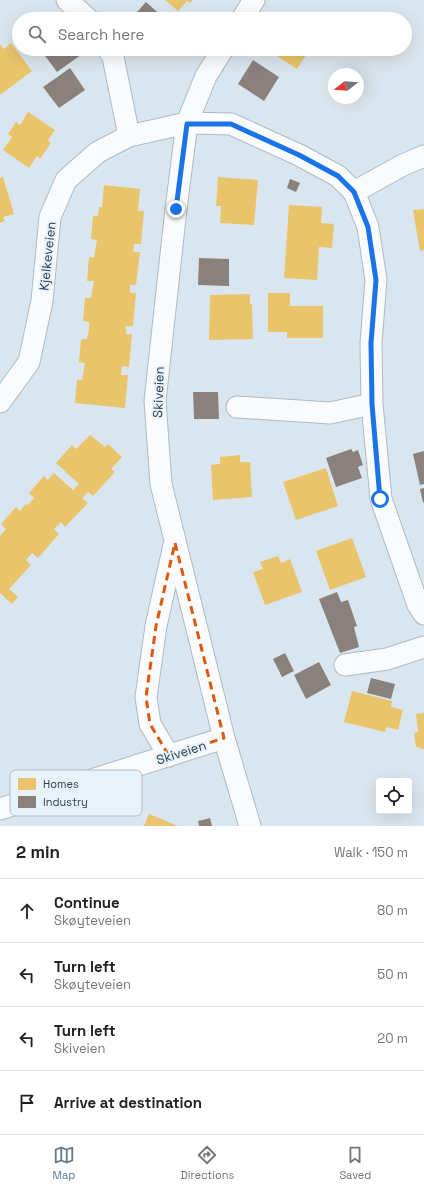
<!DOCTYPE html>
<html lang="en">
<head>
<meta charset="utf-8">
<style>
  body { margin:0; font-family:"Space Grotesk",sans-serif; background:#f6f6f6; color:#202124 }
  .controls { position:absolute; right:12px; bottom:12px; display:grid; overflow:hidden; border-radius:4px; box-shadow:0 4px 16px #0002 }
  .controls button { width:36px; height:36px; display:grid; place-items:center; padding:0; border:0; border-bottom:1px solid #e0e0e0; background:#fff; color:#202124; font:20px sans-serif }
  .compass { position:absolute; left:328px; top:68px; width:36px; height:36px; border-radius:50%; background:#fff; box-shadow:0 4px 16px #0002; rotate:253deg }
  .stop { position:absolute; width:12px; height:12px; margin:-9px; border:3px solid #1a73e8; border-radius:50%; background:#fff }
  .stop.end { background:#1a73e8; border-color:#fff; box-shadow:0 1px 4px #0008 }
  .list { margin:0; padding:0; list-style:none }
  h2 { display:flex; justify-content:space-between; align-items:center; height:52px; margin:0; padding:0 16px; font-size:17px }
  h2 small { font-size:13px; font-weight:400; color:#757577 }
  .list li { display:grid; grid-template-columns:26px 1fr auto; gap:12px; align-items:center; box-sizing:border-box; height:64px; padding:0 16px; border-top:1px solid #e0e0e0 }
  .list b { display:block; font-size:15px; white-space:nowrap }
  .list p { margin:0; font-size:13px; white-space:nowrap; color:#757577 }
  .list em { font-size:13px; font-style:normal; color:#757577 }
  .icon { flex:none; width:22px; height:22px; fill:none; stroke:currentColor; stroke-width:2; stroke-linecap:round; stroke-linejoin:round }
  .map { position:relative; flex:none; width:424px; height:826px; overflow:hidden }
  .search { position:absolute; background:#fff; box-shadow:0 4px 16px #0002; left:12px; right:12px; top:12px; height:44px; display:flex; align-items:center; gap:10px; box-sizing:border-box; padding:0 14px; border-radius:22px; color:#757577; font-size:15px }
  .sheet { height:308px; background:#fff }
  nav { display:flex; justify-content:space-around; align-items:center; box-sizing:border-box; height:56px; border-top:1px solid #e0e0e0; background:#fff; font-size:11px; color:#757577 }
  nav a { display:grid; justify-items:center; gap:2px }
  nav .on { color:#677987 }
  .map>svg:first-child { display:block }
</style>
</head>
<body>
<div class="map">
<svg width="424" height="826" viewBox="0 0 424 826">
  <rect width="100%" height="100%" fill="#dae6ef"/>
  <path fill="#e9c46a" d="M 165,0 L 193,0 L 190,3 L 187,1 L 178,11 Z
    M 295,12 L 306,19 L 290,19 Z
    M 11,43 L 32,71 L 0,95 L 0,44 L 4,49 Z
    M 271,49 L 310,49 L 297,69 L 269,51 Z
    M 28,112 L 55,130 L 48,140 L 51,143 L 40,159 L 37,156 L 29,168 L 3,150 L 12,137 L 8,134 L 16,122 L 20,125 Z
    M 3,177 L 14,214 L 3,217 L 5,221 L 0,223 L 0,178 Z
    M 218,177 L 258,180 L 254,225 L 220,223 L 221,206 L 216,206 Z
    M 104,185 L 140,189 L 138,211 L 144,211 L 141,244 L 134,244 L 133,252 L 140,252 L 136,285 L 130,285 L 130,293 L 136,293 L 133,326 L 126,326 L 126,334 L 132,334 L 129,367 L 122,366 L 121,375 L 128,375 L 125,408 L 75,403 L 77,380 L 82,380 L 85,363 L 79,362 L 81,339 L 87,339 L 89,330 L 89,322 L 83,321 L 85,298 L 91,298 L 94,281 L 87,281 L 89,257 L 94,258 L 97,240 L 91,239 L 93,216 L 98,216 L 99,207 L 102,207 Z
    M 289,205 L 322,207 L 321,223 L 334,224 L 332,248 L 319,247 L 317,280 L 284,278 Z
    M 424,209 L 424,250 L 420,251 L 413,210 Z
    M 268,293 L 290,293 L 290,306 L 323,306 L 323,338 L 287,338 L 287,332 L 268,332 Z
    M 250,294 L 250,304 L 252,304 L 253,339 L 209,340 L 210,295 Z
    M 90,435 L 105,447 L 108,444 L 122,457 L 111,469 L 115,472 L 93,496 L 88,492 L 82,498 L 88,503 L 65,527 L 61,522 L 54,529 L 59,534 L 38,558 L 32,553 L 26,560 L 31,565 L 9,589 L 18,597 L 12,604 L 0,593 L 0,536 L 6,529 L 1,524 L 16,507 L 20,511 L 26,504 L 28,505 L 34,498 L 29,493 L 44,476 L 48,480 L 54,473 L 73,490 L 79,484 L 56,463 L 72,445 L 76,449 Z
    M 240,455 L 240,462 L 250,462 L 252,497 L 213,500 L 211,465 L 220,464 L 220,457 Z
    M 326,468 L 338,506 L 296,520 L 283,482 Z
    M 352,538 L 366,577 L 330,590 L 316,551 Z
    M 278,556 L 281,563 L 290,559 L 302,592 L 265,605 L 253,572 L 263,569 L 260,562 Z
    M 352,691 L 392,701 L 391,707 L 403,710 L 398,730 L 386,727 L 385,732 L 344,722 Z
    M 424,713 L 424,749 L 421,749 L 420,747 L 416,747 L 414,733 L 418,732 L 416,714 Z
    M 149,814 L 178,826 L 144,826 Z"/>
  <path fill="#8a817c" d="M 146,2 L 165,19 L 131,19 Z
    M 40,49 L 83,49 L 85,52 L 57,72 Z
    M 253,60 L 279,77 L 264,101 L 238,84 Z
    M 70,68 L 85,90 L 59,108 L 43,87 Z
    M 290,179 L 300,183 L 296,192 L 287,188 Z
    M 199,258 L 229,259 L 229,286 L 198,285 Z
    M 193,392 L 218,392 L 219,419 L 194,419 Z
    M 351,449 L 353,452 L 358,450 L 363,465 L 358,467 L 362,478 L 336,487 L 326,458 Z
    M 424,451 L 424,484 L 420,485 L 413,454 Z
    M 424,488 L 424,502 L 423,503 L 420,489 Z
    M 337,592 L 341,602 L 348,600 L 357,626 L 354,627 L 359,647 L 340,653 L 319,599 Z
    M 285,653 L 294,671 L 282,677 L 273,659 Z
    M 319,662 L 331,685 L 306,699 L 294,675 Z
    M 371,678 L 395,684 L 391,699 L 367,693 Z
    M 210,818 L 212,826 L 199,826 L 198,821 Z"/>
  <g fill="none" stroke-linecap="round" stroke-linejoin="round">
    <defs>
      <path id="minor" d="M 67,0 L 88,19
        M 242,19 L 254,0
        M 108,49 L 113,57 L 129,136
        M 223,49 L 206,76 L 187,123 L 176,209 L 155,401 L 161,484 L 224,738 L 250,826
        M 354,192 L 403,165 L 424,156
        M 0,402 L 29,362 L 42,301 L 50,217 L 66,180 L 98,152 L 129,136 L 187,123 L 231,124 L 299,155 L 338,176 L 354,192 L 368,227 L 376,280 L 371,343 L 372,404 L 381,499 L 418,605 L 424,614
        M 237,407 L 330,413 L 372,404
        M 345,665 L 387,659 L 424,647
        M 169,756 L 150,724 L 146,697 L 156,626 L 174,545
        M 0,809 L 224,738"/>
    </defs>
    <use href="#minor" stroke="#abbbc6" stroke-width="23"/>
    <use href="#minor" stroke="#f9fbfd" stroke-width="21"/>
  </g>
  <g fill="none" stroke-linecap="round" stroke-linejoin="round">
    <path stroke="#1a73e8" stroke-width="5" d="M 176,209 L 187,124 L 231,124 L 299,155 L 338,176 L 354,192 L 368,227 L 376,280 L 371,343 L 372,404 L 380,499"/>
  </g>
  <path fill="none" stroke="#de580f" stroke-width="3" stroke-dasharray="8 5" stroke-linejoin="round" d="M 175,543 L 224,738 L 169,756 L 150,724 L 146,697 L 156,626 Z"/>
  <g text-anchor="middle" stroke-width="4" stroke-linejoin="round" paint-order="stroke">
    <g font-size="13" fill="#293f4f" stroke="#e8f2fb">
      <text transform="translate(47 256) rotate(-84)" y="5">Kjelkeveien</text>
      <text transform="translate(158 392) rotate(-88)" y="5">Skiveien</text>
      <text transform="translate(181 752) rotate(-18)" y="5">Skiveien</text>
    </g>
  </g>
  <rect x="10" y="770" width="132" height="46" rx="6" fill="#e8f2fb" stroke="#afbcc7" stroke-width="1"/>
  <rect x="18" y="778" width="18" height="12" fill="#e9c46a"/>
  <rect x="18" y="796" width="18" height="12" fill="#8a817c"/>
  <g font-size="11" fill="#293f4f">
    <text x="43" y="788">Homes</text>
    <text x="43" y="806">Industry</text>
  </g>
</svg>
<div class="controls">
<button><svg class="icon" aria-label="locate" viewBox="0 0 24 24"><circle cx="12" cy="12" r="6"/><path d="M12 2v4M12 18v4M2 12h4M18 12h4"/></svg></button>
</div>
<svg class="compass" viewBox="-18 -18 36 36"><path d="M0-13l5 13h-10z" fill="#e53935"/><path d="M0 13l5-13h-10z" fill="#757577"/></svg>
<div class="stop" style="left:380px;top:499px"></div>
<div class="stop end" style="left:176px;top:209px"></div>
<div class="search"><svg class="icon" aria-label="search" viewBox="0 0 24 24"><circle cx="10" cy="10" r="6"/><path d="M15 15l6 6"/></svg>Search here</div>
</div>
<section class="sheet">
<h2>2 min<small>Walk · 150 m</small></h2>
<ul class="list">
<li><svg class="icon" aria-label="ahead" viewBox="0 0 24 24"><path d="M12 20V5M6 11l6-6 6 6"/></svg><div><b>Continue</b><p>Skøyteveien</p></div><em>80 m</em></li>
<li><svg class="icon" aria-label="left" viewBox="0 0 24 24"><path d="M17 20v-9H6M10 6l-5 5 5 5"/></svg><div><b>Turn left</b><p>Skøyteveien</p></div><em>50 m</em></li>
<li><svg class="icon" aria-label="left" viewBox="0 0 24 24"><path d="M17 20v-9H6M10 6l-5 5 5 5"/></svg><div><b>Turn left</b><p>Skiveien</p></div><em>20 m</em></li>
<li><svg class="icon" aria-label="arrive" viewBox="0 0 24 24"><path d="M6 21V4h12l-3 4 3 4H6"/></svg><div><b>Arrive at destination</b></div></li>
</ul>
</section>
<nav>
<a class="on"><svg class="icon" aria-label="map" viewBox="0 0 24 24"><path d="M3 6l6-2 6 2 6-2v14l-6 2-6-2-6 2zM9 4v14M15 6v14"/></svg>Map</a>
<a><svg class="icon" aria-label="directions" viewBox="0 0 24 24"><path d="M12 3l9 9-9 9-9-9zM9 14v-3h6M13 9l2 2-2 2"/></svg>Directions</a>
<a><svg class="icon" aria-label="saved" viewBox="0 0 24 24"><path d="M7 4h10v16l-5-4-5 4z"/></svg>Saved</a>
</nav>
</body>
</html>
